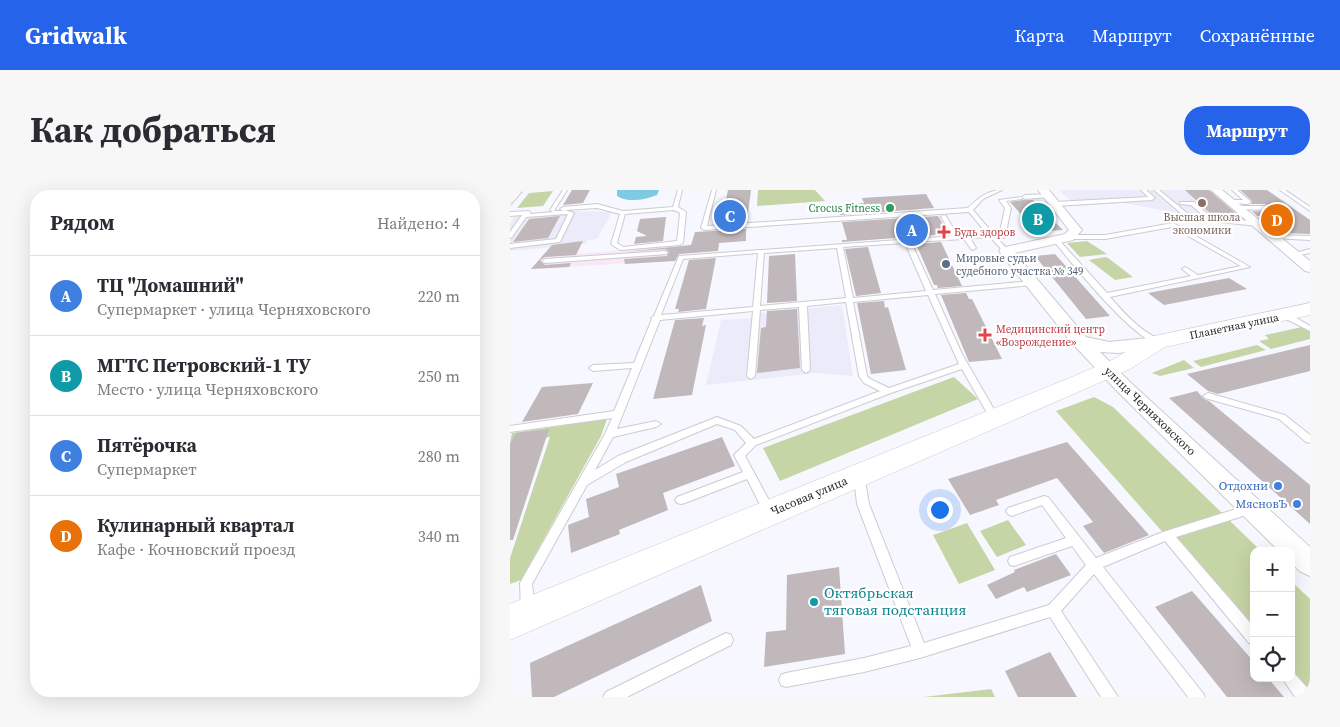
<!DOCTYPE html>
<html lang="ru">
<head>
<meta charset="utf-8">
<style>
  body { margin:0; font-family:"Source Serif 4",serif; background:#f7f7f7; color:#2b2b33 }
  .controls { position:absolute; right:15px; bottom:15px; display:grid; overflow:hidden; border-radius:10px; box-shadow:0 5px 20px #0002 }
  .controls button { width:45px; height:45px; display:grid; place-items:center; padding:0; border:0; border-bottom:1px solid #e1e1e2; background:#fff; color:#2b2b33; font:25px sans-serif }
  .you { position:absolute; left:429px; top:319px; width:18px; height:18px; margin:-12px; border:4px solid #fff; border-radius:50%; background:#1a73e8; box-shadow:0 0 0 8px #1a73e833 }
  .badge { display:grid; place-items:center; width:32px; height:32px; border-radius:50%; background:#2563eb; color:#fff; font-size:16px; font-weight:700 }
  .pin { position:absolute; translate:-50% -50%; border:2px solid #fff; box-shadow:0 1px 5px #0006 }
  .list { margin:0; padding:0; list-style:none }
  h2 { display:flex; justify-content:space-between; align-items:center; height:65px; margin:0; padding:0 20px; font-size:21px }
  h2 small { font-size:16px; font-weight:400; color:#7c7c81 }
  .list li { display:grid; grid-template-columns:32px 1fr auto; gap:15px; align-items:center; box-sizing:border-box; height:80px; padding:0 20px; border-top:1px solid #e1e1e2 }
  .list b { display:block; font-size:19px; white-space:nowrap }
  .list p { margin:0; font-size:16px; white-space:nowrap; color:#7c7c81 }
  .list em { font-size:16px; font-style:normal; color:#7c7c81 }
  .icon { flex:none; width:28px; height:28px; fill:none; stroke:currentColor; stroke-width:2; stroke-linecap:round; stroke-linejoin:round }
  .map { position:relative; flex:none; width:800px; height:507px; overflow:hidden; border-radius:20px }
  header { display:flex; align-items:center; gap:30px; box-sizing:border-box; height:70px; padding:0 25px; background:#2563eb; color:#fff }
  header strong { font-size:24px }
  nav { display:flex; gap:28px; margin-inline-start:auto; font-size:18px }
  .intro { display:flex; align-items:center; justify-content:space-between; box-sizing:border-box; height:120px; padding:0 30px }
  h1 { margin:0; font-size:35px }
  .button { padding:12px 22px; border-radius:20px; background:#2563eb; color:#fff; font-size:18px; font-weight:700 }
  main { display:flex; gap:30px; padding:0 30px }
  aside { flex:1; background:#fff; border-radius:20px; box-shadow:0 5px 20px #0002 }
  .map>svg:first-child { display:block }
</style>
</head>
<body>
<header>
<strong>Gridwalk</strong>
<nav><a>Карта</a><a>Маршрут</a><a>Сохранённые</a></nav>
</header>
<div class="intro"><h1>Как добраться</h1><a class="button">Маршрут</a></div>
<main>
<aside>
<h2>Рядом<small>Найдено: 4</small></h2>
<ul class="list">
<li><span class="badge" style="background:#3f7fe0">A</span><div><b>ТЦ &quot;Домашний&quot;</b><p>Супермаркет · улица Черняховского</p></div><em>220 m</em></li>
<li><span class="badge" style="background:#0f9aa8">B</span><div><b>МГТС Петровский-1 ТУ</b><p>Место · улица Черняховского</p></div><em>250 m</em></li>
<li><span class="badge" style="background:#3f7fe0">C</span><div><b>Пятёрочка</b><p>Супермаркет</p></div><em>280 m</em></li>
<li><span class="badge" style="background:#e8710a">D</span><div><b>Кулинарный квартал</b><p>Кафе · Кочновский проезд</p></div><em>340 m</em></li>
</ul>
</aside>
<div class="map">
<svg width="800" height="507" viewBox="0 0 800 507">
  <rect width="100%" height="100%" fill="#f7f7ff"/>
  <path fill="#ebebfa" d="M 549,0 L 701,0 L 739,31 L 684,26 L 614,13 L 567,16 Z
    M 51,21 L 102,22 L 87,49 L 78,50 L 75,54 L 0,61 L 0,33 L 6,25 Z
    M 332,115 L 343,186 L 306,183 L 196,195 L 211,130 L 250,128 L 250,123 Z"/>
  <path fill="#fae7f8" d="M 161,57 L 158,71 L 21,79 L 34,66 Z"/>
  <path fill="#c6d5a5" d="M 248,0 L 305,0 L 315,11 L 247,16 Z
    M 43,1 L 33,16 L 7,18 L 19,3 Z
    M 577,51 L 597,64 L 570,67 L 557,53 Z
    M 595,67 L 598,68 L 623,87 L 605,90 L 579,70 Z
    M 792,137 L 800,141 L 800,149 L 761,159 L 749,151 L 759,149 L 755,145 Z
    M 747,155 L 756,160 L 691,177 L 683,171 Z
    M 674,170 L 684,178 L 650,186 L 642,183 Z
    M 444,187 L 468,209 L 270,291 L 253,258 Z
    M 584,207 L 603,217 L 751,361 L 744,361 L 744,446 L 546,221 Z
    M 97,229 L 91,246 L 11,390 L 0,394 L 0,368 L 40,247 L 0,253 L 2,243 Z
    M 498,330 L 516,355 L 487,367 L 470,341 Z
    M 457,333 L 485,380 L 449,394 L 423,345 Z
    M 781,391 L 800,409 L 800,507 L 781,488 Z
    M 481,499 L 485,507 L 414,507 Z"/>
  <path fill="#7dcae2" d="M 107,0 L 149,0 L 147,5 C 134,10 119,13 107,6 Z"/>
  <path fill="#c0b8ba" d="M 62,0 L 80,0 L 73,13 L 53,15 Z
    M 218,0 L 241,0 L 237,31 L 211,33 Z
    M 675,0 L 699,0 L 728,25 L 702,25 Z
    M 730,0 L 757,0 L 800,30 L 800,44 L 772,43 L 753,26 L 747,26 L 742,21 L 755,22 L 760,19 L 759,16 L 755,14 L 741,14 L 742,11 Z
    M 416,4 L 424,18 L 330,25 L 327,15 L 354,13 L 352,8 Z
    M 513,10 L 523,10 L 553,40 L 527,42 L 500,12 Z
    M 50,26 L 38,48 L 3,52 L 19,29 Z
    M 428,26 L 439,44 L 332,52 L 332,50 L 337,50 L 332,32 Z
    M 156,27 L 153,51 L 124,54 L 126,47 L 137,46 L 127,41 L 130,29 Z
    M 236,39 L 236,51 L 209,53 L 208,61 L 169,64 L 165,71 L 115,74 L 114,69 L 157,66 L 159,62 L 155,59 L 114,62 L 181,55 L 185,42 Z
    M 73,51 L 66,65 L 35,67 L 30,70 L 35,75 L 61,73 L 59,77 L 21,79 L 42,55 Z
    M 431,52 L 452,96 L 428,98 L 427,95 L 424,95 L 406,54 Z
    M 358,57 L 371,103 L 346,106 L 335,59 Z
    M 285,64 L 287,111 L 257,113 L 259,66 Z
    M 545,64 L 600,126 L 576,129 L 525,66 Z
    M 206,68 L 196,119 L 168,122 L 169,119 L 165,119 L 179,70 Z
    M 719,88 L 737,99 L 654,115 L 638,103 Z
    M 456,103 L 459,109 L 462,109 L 492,169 L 459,172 L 431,105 Z
    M 374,111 L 375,118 L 378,117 L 396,180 L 361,184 L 347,113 Z
    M 287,119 L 290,178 L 247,183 L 251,138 L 256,137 L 257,121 Z
    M 194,128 L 192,136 L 196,135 L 182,205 L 143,209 L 165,130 Z
    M 800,155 L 800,181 L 708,204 L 698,201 L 677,184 Z
    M 83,193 L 68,224 L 12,232 L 32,197 Z
    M 687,201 L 694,209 L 699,211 L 800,295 L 800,334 L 659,208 Z
    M 39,239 L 3,350 L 0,350 L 0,254 L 6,243 Z
    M 212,247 L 225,276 L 153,303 L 158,320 L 109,340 L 110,344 L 61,363 L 58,335 L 79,327 L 76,309 L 109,297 L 106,284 Z
    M 557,252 L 639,345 L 594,363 L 573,336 L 583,332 L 547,288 L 486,310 L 489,315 L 460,325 L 438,289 Z
    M 546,364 L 561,385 L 517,402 L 514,397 L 486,409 L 477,395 L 505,382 L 504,380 Z
    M 329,377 L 335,464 L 254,477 L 256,442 L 276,440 L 277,385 Z
    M 191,395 L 202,431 L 44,507 L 22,507 L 20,473 Z
    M 682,401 L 744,472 L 744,488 L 758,488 L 774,507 L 717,507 L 645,417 Z
    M 540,462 L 567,507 L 508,507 L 495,481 Z"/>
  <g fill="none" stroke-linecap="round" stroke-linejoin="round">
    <defs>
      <path id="lane" d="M 8,0 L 13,0 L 0,15 L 0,10 Z
        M 53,0 L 57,0 L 44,21 L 53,21 L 50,19 L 53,17 L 87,14 L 113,21 L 163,17 L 168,0 L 172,0 L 168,17 L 176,22 L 173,53 L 170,55 L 110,60 L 101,54 L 110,24 L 87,18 L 55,20 L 64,23 L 50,52 L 0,58 L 0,54 L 46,49 L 58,24 L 16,27 L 2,47 L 0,48 L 0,42 L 12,25 L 0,26 L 0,22 L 19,21 L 21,24 L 43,22 L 40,20 ZM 164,20 L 170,23 L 167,51 L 113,57 L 107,53 L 115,24 Z
        M 202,0 L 206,0 L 197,36 L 458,18 C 468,8 478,0 492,0 L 473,9 L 463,20 L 486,47 L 489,46 L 495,18 L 489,10 L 512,7 L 512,9 L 496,11 L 501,18 L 495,47 L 489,50 L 498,60 L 498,62 L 494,62 L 480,47 L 460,48 L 466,58 L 463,60 L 461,59 L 454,49 L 401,52 L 423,100 L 523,91 L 526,93 L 523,95 L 425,104 L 452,164 L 489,228 L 484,231 L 481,230 L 452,179 L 381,203 L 246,255 L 235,266 L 266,323 L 264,326 L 260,328 L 256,326 L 237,289 L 175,313 L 171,314 L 167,313 L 165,310 L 167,307 L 233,282 L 224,265 L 236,253 L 225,240 L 207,234 L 116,272 L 77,295 L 22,394 L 25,420 L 23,424 L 18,426 L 13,424 L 11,420 L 10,393 L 95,244 L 102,228 L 0,242 L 0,236 L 104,221 L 122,178 L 83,181 L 79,178 L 83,175 L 124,173 L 142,129 L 141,128 L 144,126 L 169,66 L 443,46 L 431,27 L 434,25 L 436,26 L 448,46 L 477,44 L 459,22 L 194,40 L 191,38 ZM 395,53 L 416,101 L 343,108 L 333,57 ZM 327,58 L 336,108 L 250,116 L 254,63 ZM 248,63 L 243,117 L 151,125 L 173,69 ZM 418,105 L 449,174 L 379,198 L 360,189 L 357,186 L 343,112 ZM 336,112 L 349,186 L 354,193 L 370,201 L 244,249 L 231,236 L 207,227 L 108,266 L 85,280 L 103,247 L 146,237 L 151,234 L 146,231 L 107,239 L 150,130 L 243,121 L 237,186 L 241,189 L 245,186 L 250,120 L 289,117 L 292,180 L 296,183 L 300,180 L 297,116 Z
        M 631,0 L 636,0 L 645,8 L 642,10 L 545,16 L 542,14 L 545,12 L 638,7 Z
        M 644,0 L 649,0 L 677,23 L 694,26 L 681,15 L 670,14 L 670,12 L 684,12 L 701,27 L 748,32 L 751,34 L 748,36 L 700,31 L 673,25 Z
        M 722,0 L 727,0 L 741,12 L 738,14 L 719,13 L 719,11 L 721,10 L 733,10 Z
        M 770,0 L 775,0 L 800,17 L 800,21 Z
        M 539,4 L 541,7 L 515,9 L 512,7 L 515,5 Z
        M 729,16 L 755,16 L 758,18 L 755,20 L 727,19 L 727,17 Z
        M 663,33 L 740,77 L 600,107 C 615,124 630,141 651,150 L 651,154 C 628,156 559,70 543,50 L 548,49 L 597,103 L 681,86 L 672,79 L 675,77 L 688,85 L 731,76 L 662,37 L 595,49 L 559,49 L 556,47 L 559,45 L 595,45 Z
        M 763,45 L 800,46 L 800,50 L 761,48 L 761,46 Z
        M 800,59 L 800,63 L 784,66 L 781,64 Z
        M 155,61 L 157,62 L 157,64 L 35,73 L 32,71 L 35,69 Z
        M 772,123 L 778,123 L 800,136 L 800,141 L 772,127 Z
        M 698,203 L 775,225 L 800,245 L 800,253 L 796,252 L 769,229 L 695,208 L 693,206 Z
        M 349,281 L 353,282 L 354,285 L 359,314 L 414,453 L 539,415 L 576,375 L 562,356 L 504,376 L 500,375 L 498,371 L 500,367 L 556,348 L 532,315 L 502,326 L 498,324 L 496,321 L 498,318 L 534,306 L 538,307 L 586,368 L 653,342 L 742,314 L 746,316 L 748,319 L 746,322 L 666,347 L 744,437 L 744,455 L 739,453 L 655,351 L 593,377 L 692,502 L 695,507 L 678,507 L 584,384 L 551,421 L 608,507 L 591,507 L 540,427 L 410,468 L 354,482 L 276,497 L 271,495 L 269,490 L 271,485 L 276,483 L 354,468 L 401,456 L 347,314 L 344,285 L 345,282 Z
        M 216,443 L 221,445 L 223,450 L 221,455 L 117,507 L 93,507 L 96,502 Z
        M 781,482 L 784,483 L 800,501 L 800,507 L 785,507 L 772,488 L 781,488 Z"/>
      <path id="street" d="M 528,0 L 539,0 L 572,40 L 563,50 L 505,63 L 576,147 L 599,152 L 648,147 L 654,148 L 656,152 L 654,156 L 648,157 L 609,163 L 590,162 L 621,193 L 800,357 L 800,386 L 791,382 L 781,373 L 781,361 L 769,361 L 607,201 L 561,152 L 491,64 L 489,61 L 491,58 L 555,44 L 559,40 Z
        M 701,0 L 712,0 L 800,71 L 800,82 L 795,81 Z"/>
      <path id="secondary" d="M 800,113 L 800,125 L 655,157 L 620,179 L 575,199 L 0,450 L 0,414 L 557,189 L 604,169 L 640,147 Z"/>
    </defs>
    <use href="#lane" stroke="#cbcbd2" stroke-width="2"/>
    <use href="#street" stroke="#cbcbd2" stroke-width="2"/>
    <use href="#secondary" stroke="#cbcbd2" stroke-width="1"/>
    <use href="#lane" fill="#fff" fill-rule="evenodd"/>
    <use href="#street" fill="#fff" fill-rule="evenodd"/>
    <use href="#secondary" fill="#fff" fill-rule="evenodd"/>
  </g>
  <circle fill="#8d6e63" stroke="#fff" stroke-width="2" cx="692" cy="13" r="5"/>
  <circle fill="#2e9e5b" stroke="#fff" stroke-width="2" cx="380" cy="18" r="5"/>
  <g fill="#e0444e" stroke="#fff" stroke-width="2">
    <path d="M431.5 34.5h5v5h5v5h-5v5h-5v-5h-5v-5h5z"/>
    <path d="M472.5 137.5h5v5h5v5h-5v5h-5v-5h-5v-5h5z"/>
  </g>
  <circle fill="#5c6f8a" stroke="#fff" stroke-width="2" cx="436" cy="74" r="5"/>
  <g fill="#3f7fe0" stroke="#fff" stroke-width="2">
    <circle cx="768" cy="296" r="5"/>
    <circle cx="787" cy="314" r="5"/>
  </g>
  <circle fill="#0f9aa8" stroke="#fff" stroke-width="2" cx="304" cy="412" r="5"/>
  <g text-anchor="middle" stroke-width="4.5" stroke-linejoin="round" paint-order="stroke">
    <g font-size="11" fill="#27864d" stroke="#fff" text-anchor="end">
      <text x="370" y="22">Crocus Fitness</text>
    </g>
    <g font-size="11" fill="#785e54" stroke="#fff">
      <text x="692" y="31">Высшая школа<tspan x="692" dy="13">экономики</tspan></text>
    </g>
    <g font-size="11" fill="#be3a42" stroke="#fff" text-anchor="start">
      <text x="444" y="46">Будь здоров</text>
      <text x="486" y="143">Медицинский центр<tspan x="486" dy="13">«Возрождение»</tspan></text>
    </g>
    <g font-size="11" fill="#4e5e75" stroke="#fff" text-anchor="start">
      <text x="446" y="72">Мировые судьи<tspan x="446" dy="13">судебного участка № 349</tspan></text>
    </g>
    <g font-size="11" fill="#272729" stroke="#fff">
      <text transform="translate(724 136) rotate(-12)" y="4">Планетная улица</text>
    </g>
    <g font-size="12" fill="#272729" stroke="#fff">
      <text transform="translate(640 221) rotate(44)" y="4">улица Черняховского</text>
      <text transform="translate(299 306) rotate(-23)" y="4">Часовая улица</text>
    </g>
    <g font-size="12" fill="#366cbe" stroke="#fff" text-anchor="end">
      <text x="758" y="300">Отдохни</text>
      <text x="777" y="318">МясновЪ</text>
    </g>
    <g font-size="15" fill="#0d838f" stroke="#fff" text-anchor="start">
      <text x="314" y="408">Октябрьская<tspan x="314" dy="17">тяговая подстанция</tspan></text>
    </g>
  </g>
</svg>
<div class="controls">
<button>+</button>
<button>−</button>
<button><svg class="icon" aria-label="locate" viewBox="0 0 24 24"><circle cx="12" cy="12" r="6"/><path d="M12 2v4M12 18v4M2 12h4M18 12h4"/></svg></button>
</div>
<div class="you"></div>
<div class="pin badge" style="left:402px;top:40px;background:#3f7fe0">A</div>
<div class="pin badge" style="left:528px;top:29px;background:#0f9aa8">B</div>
<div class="pin badge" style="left:220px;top:26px;background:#3f7fe0">C</div>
<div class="pin badge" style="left:767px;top:30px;background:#e8710a">D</div>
</div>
</main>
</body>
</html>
